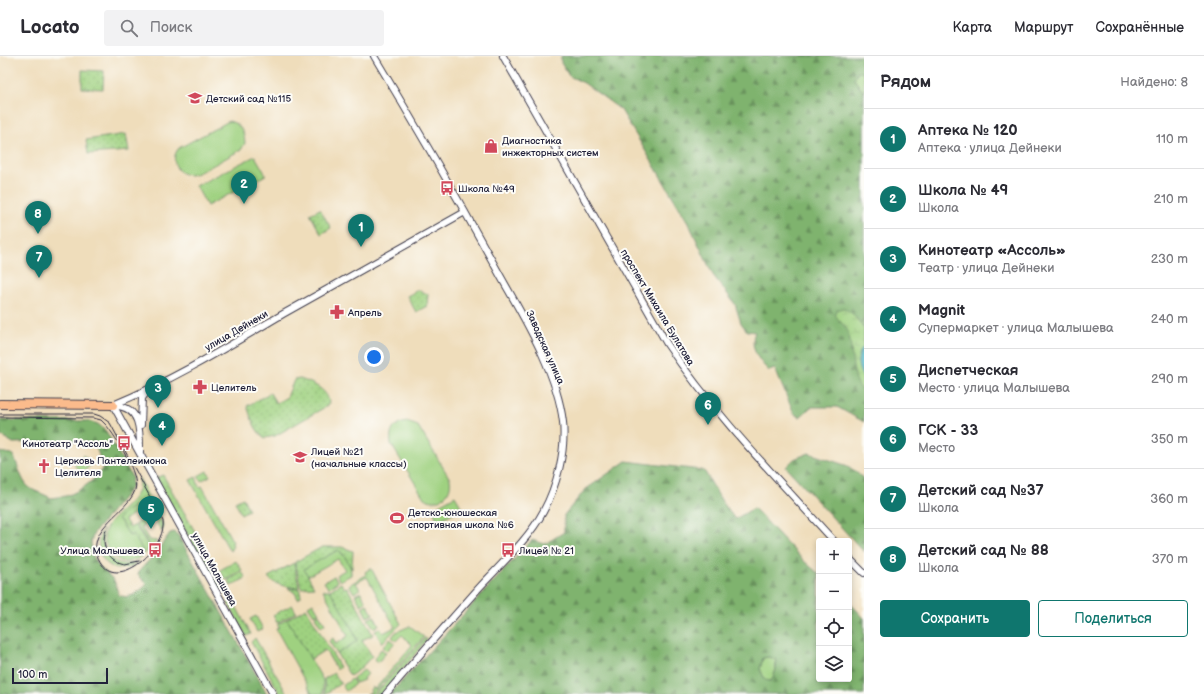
<!DOCTYPE html>
<html lang="ru">
<head>
<meta charset="utf-8">
<style>
  body { margin:0; font-family:"Balsamiq Sans",sans-serif; background:#f2f2f3; color:#2b2b33 }
  .controls { position:absolute; right:12px; bottom:12px; display:grid; overflow:hidden; border-radius:4px; box-shadow:0 2px 6px #0003 }
  .controls button { width:36px; height:36px; display:grid; place-items:center; padding:0; border:0; border-bottom:1px solid #e1e1e2; background:#fff; color:#2b2b33; font:20px sans-serif }
  .scale { position:absolute; left:12px; bottom:10px; width:96px; box-sizing:border-box; padding-left:4px; border:2px solid #22223b; border-top:0; font-size:11px; line-height:14px; white-space:nowrap; color:#22223b; -webkit-text-stroke:3px #fdfcf7; paint-order:stroke }
  .you { position:absolute; left:374px; top:301px; width:14px; height:14px; margin:-10px; border:3px solid #fff; border-radius:50%; background:#1a73e8; box-shadow:0 0 0 6px #1a73e833 }
  .badge { display:grid; place-items:center; width:26px; height:26px; border-radius:50%; background:#0f766e; color:#fff; font-size:13px; font-weight:700 }
  .pin { position:absolute; translate:-50% -33px; filter:drop-shadow(0 1px 2px #0008) }
  .pin::after { content:''; position:absolute; top:21px; width:14px; height:12px; background:inherit; clip-path:polygon(0 0,100% 0,50% 100%) }
  .list { margin:0; padding:0; list-style:none }
  h2 { display:flex; justify-content:space-between; align-items:center; height:52px; margin:0; padding:0 16px; font-size:17px }
  h2 small { font-size:13px; font-weight:400; color:#7c7c81 }
  .list li { display:grid; grid-template-columns:26px 1fr auto; gap:12px; align-items:center; box-sizing:border-box; height:60px; padding:0 16px; border-top:1px solid #e1e1e2 }
  .list b { display:block; font-size:15px; white-space:nowrap }
  .list p { margin:0; font-size:13px; white-space:nowrap; color:#7c7c81 }
  .list em { font-size:13px; font-style:normal; color:#7c7c81 }
  .actions { display:flex; gap:8px; padding:12px 16px }
  .actions a { flex:1; padding:9px 0; border:1px solid #0f766e; border-radius:4px; text-align:center; font-size:14px; color:#0f766e }
  .actions .main { background:#0f766e; color:#fff }
  .icon { flex:none; width:22px; height:22px; fill:none; stroke:currentColor; stroke-width:2; stroke-linecap:round; stroke-linejoin:round }
  .map { position:relative; flex:none; width:864px; height:638px; overflow:hidden }
  header { display:flex; align-items:center; gap:24px; box-sizing:border-box; height:56px; padding:0 20px; background:#fff; border-bottom:1px solid #e1e1e2 }
  header strong { font-size:19px }
  nav { display:flex; gap:22px; margin-inline-start:auto; font-size:14px }
  .search { width:280px; height:36px; background:#f2f2f3; display:flex; align-items:center; gap:10px; box-sizing:border-box; padding:0 14px; border-radius:4px; color:#7c7c81; font-size:15px }
  main { display:flex }
  aside { flex:1; background:#fff }
  .map>svg:first-child { display:block }
</style>
</head>
<body>
<header>
<strong>Locato</strong>
<div class="search"><svg class="icon" aria-label="search" viewBox="0 0 24 24"><circle cx="10" cy="10" r="6"/><path d="M15 15l6 6"/></svg>Поиск</div>
<nav><a>Карта</a><a>Маршрут</a><a>Сохранённые</a></nav>
</header>
<main>
<div class="map">
<svg width="864" height="638" viewBox="0 0 864 638">
  <defs>
    <pattern id="forest-firs" width="22" height="20" patternUnits="userSpaceOnUse"><rect width="22" height="20" fill="#7fb36e"/><path d="M5 1l3.5 6h-7zM16 11l3.5 6h-7z" fill="#68915c"/></pattern>
    <pattern id="wetland-marsh" width="20" height="14" patternUnits="userSpaceOnUse"><rect width="20" height="14" fill="#9fd180"/><path d="M1 5h8M5 5V1M11 12h8M15 12V8" fill="none" stroke="#89b370"/></pattern>
    <pattern id="park-dots" width="8" height="8" patternUnits="userSpaceOnUse"><rect width="8" height="8" fill="#9fd180"/><path d="M2 2h.1M6 6h.1" fill="none" stroke="#89b370" stroke-width="1.8" stroke-linecap="round"/></pattern>
  </defs>
  <rect width="100%" height="100%" fill="#fdfcf7"/>
  <filter id="ink" filterUnits="userSpaceOnUse"><feTurbulence type="fractalNoise" baseFrequency=".025" numOctaves="2"/><feDisplacementMap in="SourceGraphic" scale="8" xChannelSelector="R" yChannelSelector="G"/><feConvolveMatrix kernelMatrix="1 2 1 2 8 2 1 2 1" color-interpolation-filters="sRGB"/></filter>
  <filter id="wash" filterUnits="userSpaceOnUse"><feTurbulence type="fractalNoise" baseFrequency=".012" numOctaves="4" result="noise"/><feDisplacementMap in="SourceGraphic" scale="16" xChannelSelector="R" yChannelSelector="G"/><feGaussianBlur stdDeviation="0.9" result="paint"/><feColorMatrix in="noise" values="0 0 0 0 0 0 0 0 0 0 0 0 0 0 0 0 0 1.4 0 .05"/><feComposite in="paint" operator="in"/></filter>
  <g filter="url(#wash)">
    <rect width="100%" height="100%" fill="#efddbb"/>
    <path fill="#9fd180" stroke="#607a5e" d="M 858,16 L 864,17 L 864,37 L 854,23 Z
      M 229,65 C 241,68 244,75 245,87 L 241,94 C 230,99 199,119 190,119 C 175,119 170,102 179,92 Z
      M 255,100 L 266,119 L 207,150 L 196,130 Z
      M 407,366 L 418,370 L 450,423 C 453,438 438,451 424,442 L 391,388 C 389,374 394,368 407,366 Z
      M 207,415 L 210,420 L 201,425 L 198,420 Z
      M 196,421 L 199,431 L 202,430 L 233,486 L 232,487 L 233,490 L 230,495 L 190,424 Z
      M 139,422 L 153,450 L 142,456 L 134,450 L 118,462 L 130,480 L 133,478 L 145,498 C 139,502 133,506 125,506 C 118,505 111,499 108,493 C 94,468 124,458 135,440 C 139,435 139,428 139,422 Z
      M 455,440 L 462,452 L 438,465 L 432,453 Z
      M 103,473 C 99,497 116,516 140,505 C 115,526 88,500 103,473 Z
      M 338,494 C 345,500 352,509 351,519 L 340,525 L 336,519 L 345,514 L 338,503 L 308,520 L 303,513 Z
      M 371,512 L 401,568 L 382,587 L 375,575 L 380,572 L 383,577 L 395,571 L 367,521 L 356,527 L 360,533 L 354,537 L 349,529 L 366,519 L 365,516 Z
      M 334,520 L 338,526 L 328,532 L 324,526 Z
      M 323,534 L 330,534 L 334,538 L 354,576 L 357,586 L 337,598 L 329,585 L 333,582 L 336,588 L 348,580 Z
      M 361,536 L 366,546 L 361,549 L 355,539 Z
      M 232,543 L 251,578 L 246,580 L 228,547 Z
      M 313,547 L 319,557 L 314,559 L 308,550 Z
      M 367,548 L 373,558 L 367,561 L 362,551 Z
      M 319,558 L 325,568 L 321,571 L 315,561 Z
      M 256,560 L 263,573 L 257,576 L 250,563 Z
      M 374,560 L 379,569 L 374,572 L 368,563 Z
      M 287,563 L 323,624 L 323,638 L 312,638 L 276,573 L 279,571 L 277,569 Z
      M 410,570 L 424,581 L 373,638 L 367,638 L 371,636 L 370,634 L 372,631 L 375,633 L 412,589 L 402,579 L 396,585 L 392,581 L 396,576 Z
      M 390,583 L 395,587 L 387,595 L 383,591 Z
      M 381,593 L 386,597 L 378,606 L 374,603 Z
      M 769,601 L 775,603 L 776,614 L 771,625 L 765,624 L 760,613 L 763,602 Z
      M 364,614 L 368,618 L 363,622 L 364,624 L 356,627 L 353,622 Z
      M 352,623 L 355,628 L 346,635 L 342,630 Z"/>
    <path fill="url(#forest-firs)" stroke="#506a54" fill-rule="evenodd" d="M 561,0 L 864,0 L 864,17 L 858,16 L 854,23 L 864,37 L 864,366 L 837,351 L 811,351 L 800,361 L 794,358 L 775,313 L 769,315 C 758,304 749,291 755,276 L 747,275 L 741,267 L 735,248 L 713,219 L 689,168 L 621,54 L 584,27 L 569,20 L 561,7 Z
      M 0,364 L 89,365 L 98,368 L 106,375 L 132,421 L 131,432 L 94,477 L 91,486 L 92,496 L 96,507 L 114,524 L 119,539 C 130,544 139,536 147,528 L 138,519 L 140,514 L 154,499 L 170,477 L 174,476 L 178,479 L 267,638 L 0,638 L 0,396 L 12,398 C 19,408 20,425 30,432 C 36,436 44,438 51,442 C 56,441 62,441 66,440 C 79,436 97,423 103,411 L 96,391 L 84,385 L 13,387 L 2,380 L 0,381 Z
      M 809,397 L 848,410 L 864,422 L 864,496 L 786,411 L 794,403 Z
      M 626,405 L 701,414 L 705,416 L 724,449 L 735,463 L 754,452 L 804,505 L 819,518 L 819,623 L 849,623 L 849,546 L 864,562 L 864,638 L 390,638 L 532,484 L 545,488 L 564,476 L 564,459 L 586,433 ZM 769,601 L 775,603 C 778,612 775,617 771,625 L 765,624 L 760,613 L 763,602 Z"/>
    <path fill="url(#wetland-marsh)" stroke="#607a5e" d="M 844,252 L 853,258 L 864,272 L 864,336 C 849,323 854,293 848,276 C 845,268 838,265 835,258 L 837,254 Z"/>
    <path fill="url(#park-dots)" stroke="#607a5e" d="M 82,14 L 104,15 L 103,33 L 82,32 Z
      M 126,78 L 129,95 L 88,98 L 86,84 Z
      M 320,153 L 331,172 L 321,178 L 310,158 Z
      M 418,234 L 428,238 L 427,250 L 416,256 L 407,240 Z
      M 300,323 C 312,327 328,333 329,347 L 327,350 L 275,380 L 265,382 C 255,376 251,361 247,350 L 270,337 L 276,347 L 287,341 L 294,324 Z
      M 83,399 L 92,407 L 83,417 L 74,409 Z
      M 163,419 L 219,518 L 209,517 L 156,422 Z
      M 243,442 L 249,454 L 241,458 L 235,446 Z
      M 134,450 L 142,456 L 153,450 L 155,453 L 140,464 L 135,457 L 125,464 L 130,472 L 135,469 L 150,492 L 145,498 L 133,478 L 130,480 L 118,462 Z
      M 156,455 L 163,468 L 162,476 L 154,462 L 141,471 L 149,484 L 157,485 L 151,492 L 136,468 Z
      M 322,491 L 342,491 L 353,495 L 352,513 L 344,499 L 338,494 L 304,513 L 314,531 L 301,532 L 295,506 Z
      M 236,505 L 242,514 L 226,524 L 220,514 Z
      M 294,507 L 299,532 C 290,531 274,530 268,521 Z
      M 242,516 L 246,522 L 231,530 L 228,524 Z
      M 211,519 L 220,520 L 227,533 L 219,534 Z
      M 341,527 L 344,532 L 347,531 L 373,579 L 362,584 L 372,600 L 360,613 L 350,620 L 337,598 L 357,585 L 354,576 L 330,534 Z
      M 288,532 L 300,533 L 301,541 L 298,543 L 295,537 Z
      M 292,549 L 296,556 L 277,567 L 273,559 Z
      M 306,552 L 340,611 L 337,614 L 325,594 L 311,603 L 287,563 Z
      M 255,582 L 287,638 L 280,638 L 251,586 Z
      M 425,582 L 427,583 C 412,602 397,621 381,638 L 375,638 Z
      M 334,617 L 341,627 L 325,638 L 324,623 Z"/>
    <path fill="#4bb6c9" stroke="#366c82" d="M 862,292 L 864,292 L 864,323 C 857,312 856,303 862,292 Z"/>
  </g>
  <g filter="url(#ink)">
    <g fill="none" stroke-linecap="round" stroke-linejoin="round">
      <defs>
        <path id="minor" d="M 374,0 C 418,73 460,146 501,221 C 525,264 557,316 563,366 C 566,395 557,430 543,456 C 529,483 498,511 478,533 C 447,568 416,603 386,638
          M 503,0 L 667,288 C 715,359 776,421 834,485
          M 113,349 C 173,324 227,291 283,258 C 344,224 404,190 465,156
          M 113,349 L 273,638
          M 116,350 C 141,351 140,376 140,396
          M 141,369 L 142,342 L 147,336
          M 849,502 L 864,517"/>
        <path id="major" d="M 0,348 L 113,349"/>
      </defs>
      <use href="#minor" stroke="#413e4e" stroke-width="8"/>
      <use href="#major" stroke="#413e4e" stroke-width="10"/>
      <use href="#minor" stroke="#fff" stroke-width="6"/>
      <use href="#major" stroke="#fbbb8c" stroke-width="8"/>
      <path stroke="#22223b" stroke-width="1" d="M 0,358 L 94,358 L 100,360 L 110,367 L 163,465 C 167,493 112,542 97,499 C 88,471 128,456 135,434 C 140,419 116,381 106,369 L 101,364 L 93,362 L 0,361
        M 106,474 C 100,490 108,505 125,508 L 139,505"/>
    </g>
  </g>
  <defs>
    <symbol id="school-bare" viewBox="-9 -9 18 18"><path d="M0-5L7-2L0 1L-7-2ZM-4 1L0 2.5L4 1V4Q0 6-4 4Z" fill="#d1495b" stroke="#fdfcf7" stroke-width="2.5" paint-order="stroke"/></symbol>
    <symbol id="shop-bare" viewBox="-9 -9 18 18"><path d="M-5-2.5h2.3a2.7 3.5 0 0 1 5.4 0H5L5.5 6h-11ZM-1.5-2.5h3a1.5 2.3 0 0 0-3 0Z" fill="#d1495b" stroke="#fdfcf7" stroke-width="2.5" paint-order="stroke"/></symbol>
    <symbol id="bus-bare" viewBox="-9 -9 18 18"><path d="M-5-6H5V4H4V6H2V4H-2V6H-4V4H-5ZM-3.5-4V0h7V-4ZM-3.5 1.2v1.5H-2V1.2ZM2 1.2v1.5H3.5V1.2Z" fill="#d1495b" stroke="#fdfcf7" stroke-width="2.5" paint-order="stroke"/></symbol>
    <symbol id="pharmacy-bare" viewBox="-9 -9 18 18"><path d="M-2-6h4v4h4v4h-4v4h-4v-4h-4v-4h4Z" fill="#d1495b" stroke="#fdfcf7" stroke-width="2.5" paint-order="stroke"/></symbol>
    <symbol id="church-bare" viewBox="-9 -9 18 18"><path d="M-1.2-6h2.4v3.5h3.3v2.4h-3.3V6h-2.4V-.1h-3.3v-2.4h3.3Z" fill="#d1495b" stroke="#fdfcf7" stroke-width="2.5" paint-order="stroke"/></symbol>
    <symbol id="stadium-bare" viewBox="-9 -9 18 18"><path d="M0-5a6.5 5 0 1 0 0 10a6.5 5 0 1 0 0-10ZM-3.5-1.8h7v3.6h-7Z" fill="#d1495b" stroke="#fdfcf7" stroke-width="2.5" paint-order="stroke"/></symbol>
  </defs>
  <g fill-rule="evenodd">
    <use href="#school-bare" x="185" y="32" width="20" height="20"/>
    <use href="#shop-bare" x="481" y="80" width="20" height="20"/>
    <use href="#bus-bare" x="437" y="122" width="20" height="20"/>
    <use href="#pharmacy-bare" x="327" y="246" width="20" height="20"/>
    <use href="#pharmacy-bare" x="190" y="321" width="20" height="20"/>
    <use href="#bus-bare" x="114" y="377" width="20" height="20"/>
    <use href="#school-bare" x="290" y="391" width="20" height="20"/>
    <use href="#church-bare" x="34" y="400" width="20" height="20"/>
    <use href="#stadium-bare" x="387" y="452" width="20" height="20"/>
    <use href="#bus-bare" x="145" y="484" width="20" height="20"/>
    <use href="#bus-bare" x="498" y="484" width="20" height="20"/>
  </g>
  <g text-anchor="middle" stroke-width="4" stroke-linejoin="round" paint-order="stroke">
    <g font-size="10" fill="#22223b" stroke="#fdfcf7" text-anchor="start">
      <text x="206" y="46">Детский сад №115</text>
      <text x="502" y="88">Диагностика<tspan x="502" dy="12">инжекторных систем</tspan></text>
      <text x="458" y="136">Школа №49</text>
      <text x="348" y="260">Апрель</text>
      <text x="211" y="335">Целитель</text>
      <text x="113" y="391" text-anchor="end">Кинотеатр "Ассоль"</text>
      <text x="311" y="399">Лицей №21<tspan x="311" dy="12">(начальные классы)</tspan></text>
      <text x="55" y="408">Церковь Пантелеимона<tspan x="55" dy="12">Целителя</tspan></text>
      <text x="408" y="460">Детско-юношеская<tspan x="408" dy="12">спортивная школа №6</tspan></text>
      <text x="144" y="498" text-anchor="end">Улица Малышева</text>
      <text x="519" y="498">Лицей № 21</text>
    </g>
    <g font-size="10" fill="#22223b" stroke="#fdfcf7">
      <text transform="translate(658 251) rotate(59)" y="4">проспект Михаила Булатова</text>
      <text transform="translate(236 274) rotate(-30)" y="4">улица Дейнеки</text>
      <text transform="translate(546 291) rotate(66)" y="4">Заводская улица</text>
      <text transform="translate(215 513) rotate(61)" y="4">улица Малышева</text>
    </g>
  </g>
</svg>
<div class="controls">
<button>+</button>
<button>−</button>
<button><svg class="icon" aria-label="locate" viewBox="0 0 24 24"><circle cx="12" cy="12" r="6"/><path d="M12 2v4M12 18v4M2 12h4M18 12h4"/></svg></button>
<button><svg class="icon" aria-label="layers" viewBox="0 0 24 24"><path d="M12 4l9 5-9 5-9-5zM3 14l9 5 9-5"/></svg></button>
</div>
<div class="scale">100 m</div>
<div class="you"></div>
<div class="pin badge" style="left:361px;top:191px">1</div>
<div class="pin badge" style="left:244px;top:148px">2</div>
<div class="pin badge" style="left:158px;top:352px">3</div>
<div class="pin badge" style="left:162px;top:390px">4</div>
<div class="pin badge" style="left:151px;top:473px">5</div>
<div class="pin badge" style="left:708px;top:369px">6</div>
<div class="pin badge" style="left:39px;top:222px">7</div>
<div class="pin badge" style="left:38px;top:178px">8</div>
</div>
<aside>
<h2>Рядом<small>Найдено: 8</small></h2>
<ul class="list">
<li><span class="badge">1</span><div><b>Аптека № 120</b><p>Аптека · улица Дейнеки</p></div><em>110 m</em></li>
<li><span class="badge">2</span><div><b>Школа № 49</b><p>Школа</p></div><em>210 m</em></li>
<li><span class="badge">3</span><div><b>Кинотеатр «Ассоль»</b><p>Театр · улица Дейнеки</p></div><em>230 m</em></li>
<li><span class="badge">4</span><div><b>Magnit</b><p>Супермаркет · улица Малышева</p></div><em>240 m</em></li>
<li><span class="badge">5</span><div><b>Диспетческая</b><p>Место · улица Малышева</p></div><em>290 m</em></li>
<li><span class="badge">6</span><div><b>ГСК - 33</b><p>Место</p></div><em>350 m</em></li>
<li><span class="badge">7</span><div><b>Детский сад №37</b><p>Школа</p></div><em>360 m</em></li>
<li><span class="badge">8</span><div><b>Детский сад № 88</b><p>Школа</p></div><em>370 m</em></li>
</ul>
<div class="actions"><a class="main">Сохранить</a><a>Поделиться</a></div>
</aside>
</main>
</body>
</html>
